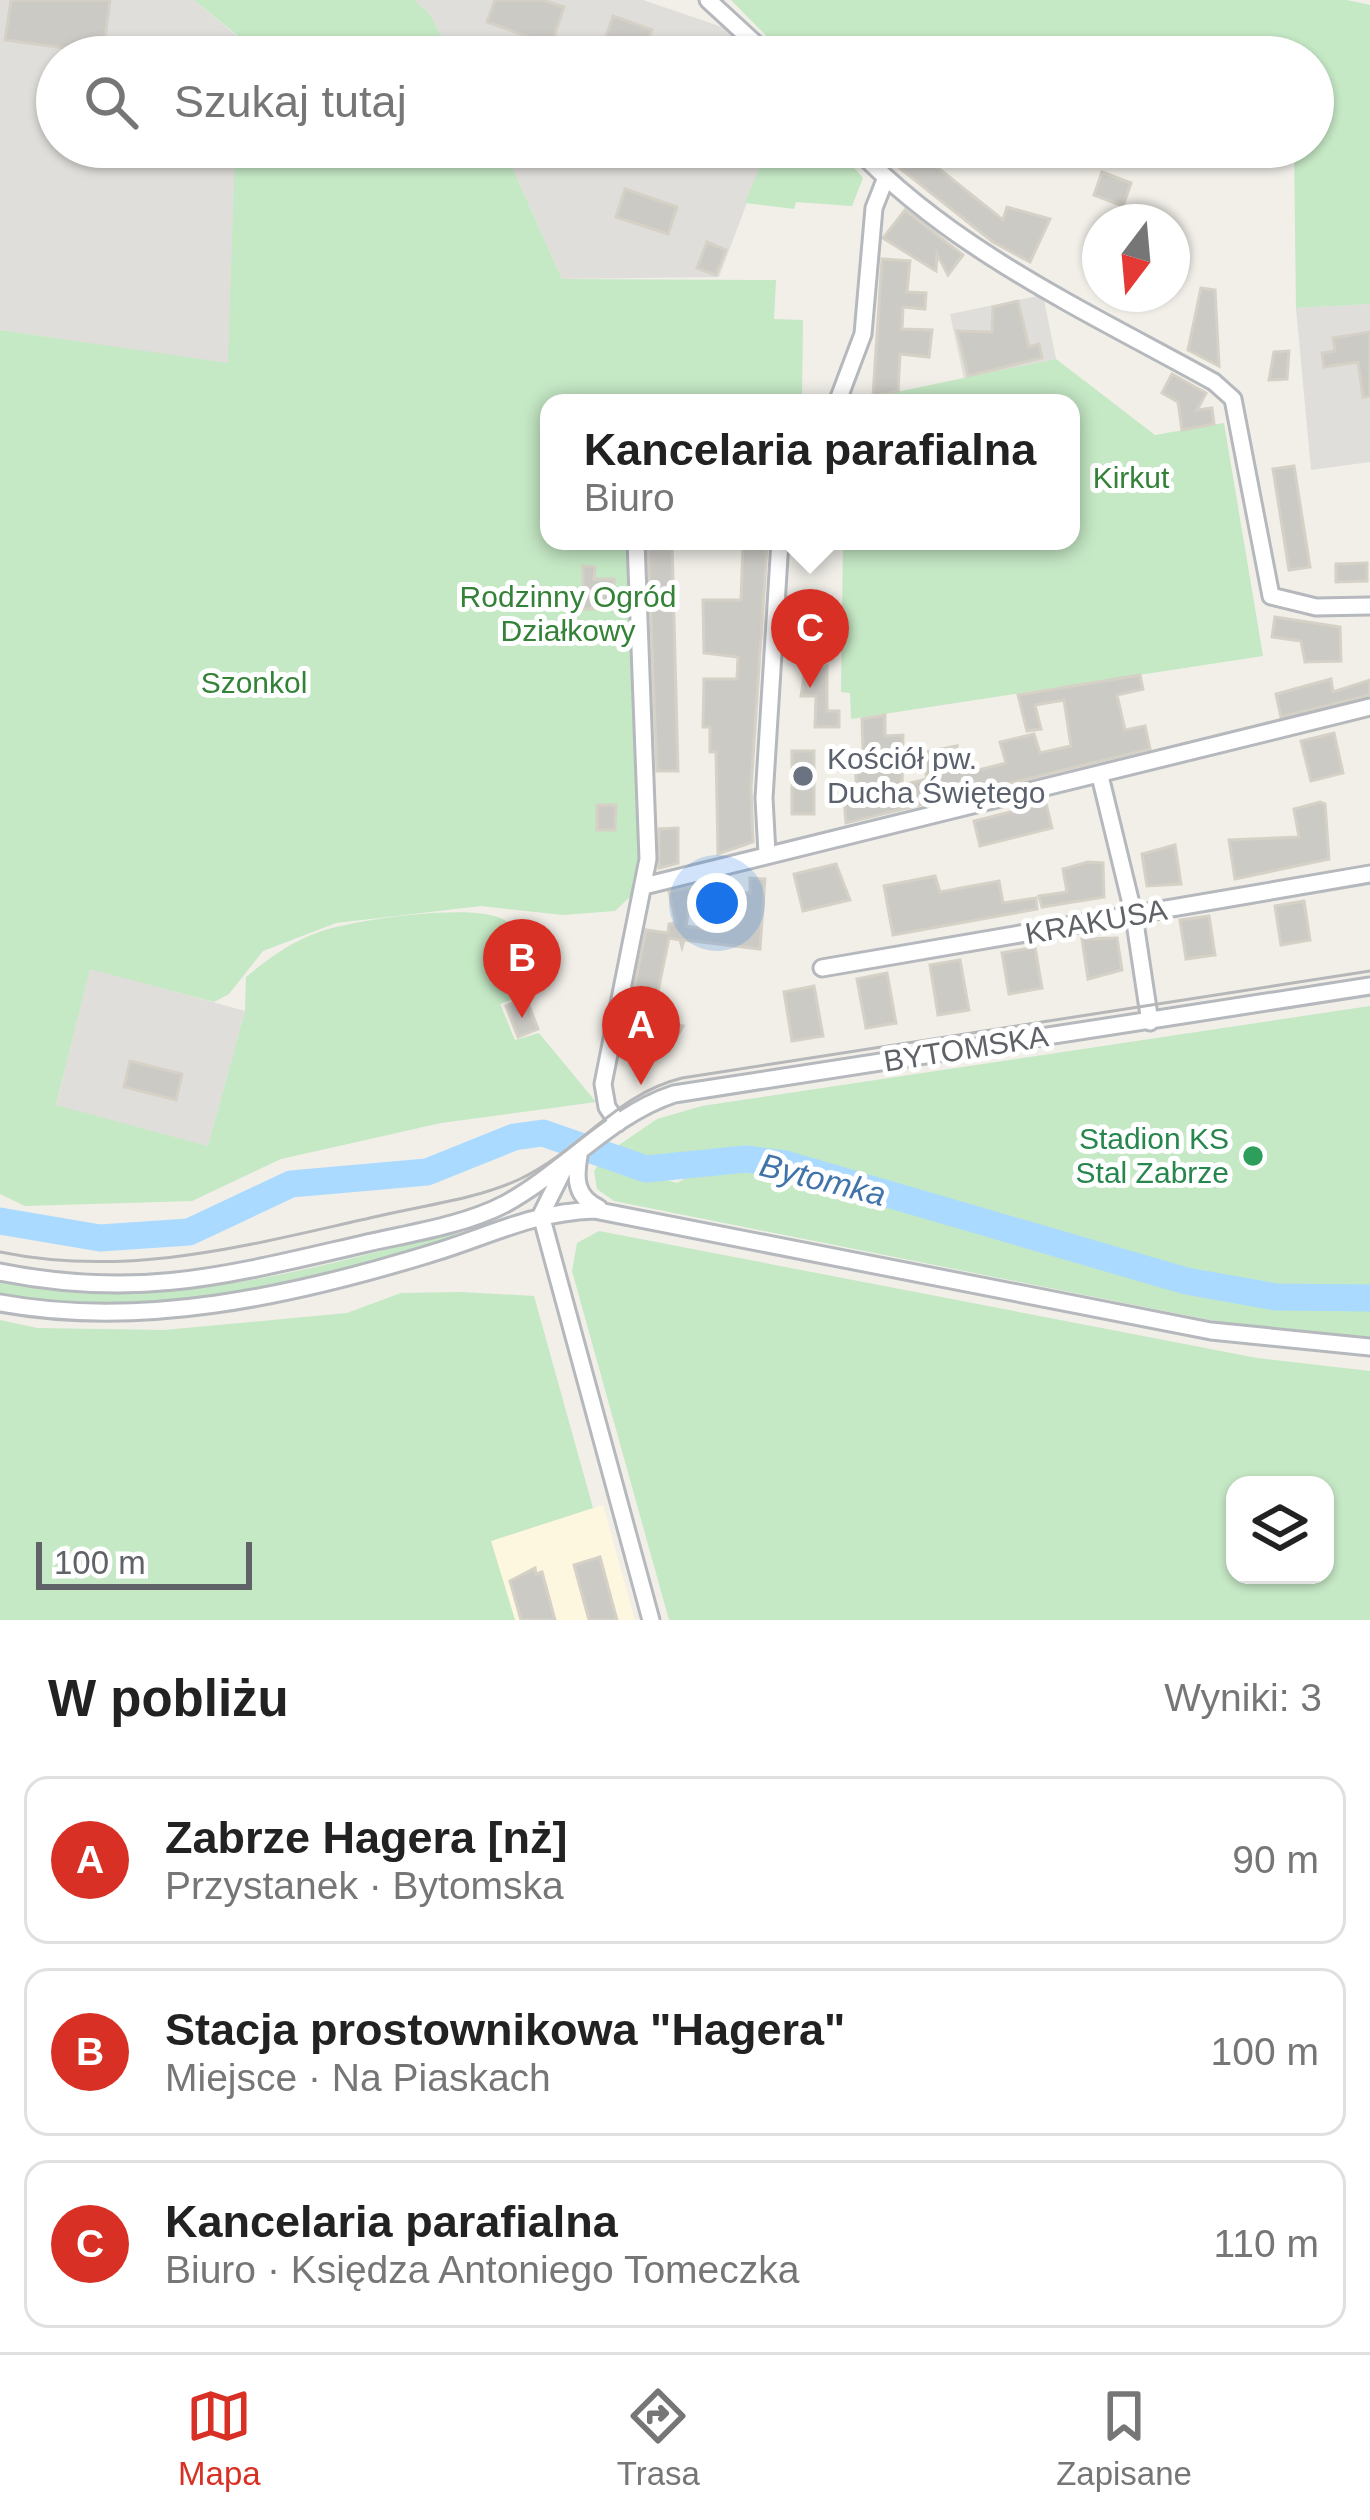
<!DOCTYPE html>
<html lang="pl">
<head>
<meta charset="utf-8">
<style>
  body { margin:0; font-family:Helvetica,sans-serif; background:#f6f6f6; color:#222 }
  .controls { position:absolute; right:36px; bottom:36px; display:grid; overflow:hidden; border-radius:24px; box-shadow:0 3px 9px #0004 }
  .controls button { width:108px; height:108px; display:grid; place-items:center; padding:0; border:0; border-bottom:3px solid #e0e0e0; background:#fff; color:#222; font:60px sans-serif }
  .compass { position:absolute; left:1082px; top:204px; width:108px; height:108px; border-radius:50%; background:#fff; box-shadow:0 3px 9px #0004; rotate:196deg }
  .scale { position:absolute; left:36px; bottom:30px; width:216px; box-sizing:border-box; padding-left:12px; border:6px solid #5f6368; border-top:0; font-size:33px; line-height:42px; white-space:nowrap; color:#5f6368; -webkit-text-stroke:9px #fff; paint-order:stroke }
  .you { position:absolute; left:717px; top:903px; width:42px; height:42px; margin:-30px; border:9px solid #fff; border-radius:50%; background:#1a73e8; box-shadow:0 0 0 18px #1a73e833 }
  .badge { display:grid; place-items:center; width:78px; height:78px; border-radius:50%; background:#d93025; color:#fff; font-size:39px; font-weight:700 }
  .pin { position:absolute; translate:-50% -99px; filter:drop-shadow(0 3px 6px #0008) }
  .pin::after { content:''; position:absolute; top:63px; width:42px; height:36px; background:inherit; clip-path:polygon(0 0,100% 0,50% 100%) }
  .popup { position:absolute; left:540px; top:394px; width:540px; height:156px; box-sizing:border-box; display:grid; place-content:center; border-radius:24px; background:#fff; filter:drop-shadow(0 3px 9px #0005); font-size:39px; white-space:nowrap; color:#767676 }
  .popup b { font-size:45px; color:#222 }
  .popup::after { content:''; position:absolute; left:50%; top:100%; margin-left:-24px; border:24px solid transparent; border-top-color:#fff }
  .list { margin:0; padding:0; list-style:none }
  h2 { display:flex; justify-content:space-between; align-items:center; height:156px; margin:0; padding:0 48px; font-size:51px }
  h2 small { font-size:39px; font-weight:400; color:#767676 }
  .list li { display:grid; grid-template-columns:78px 1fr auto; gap:36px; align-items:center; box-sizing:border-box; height:168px; margin:0 24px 24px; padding:0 24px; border:3px solid #e0e0e0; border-radius:24px }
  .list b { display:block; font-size:45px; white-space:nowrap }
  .list p { margin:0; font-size:39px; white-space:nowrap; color:#767676 }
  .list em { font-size:39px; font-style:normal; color:#767676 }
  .icon { flex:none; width:66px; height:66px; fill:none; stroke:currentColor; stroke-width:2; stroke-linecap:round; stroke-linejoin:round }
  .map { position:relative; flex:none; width:1370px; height:1620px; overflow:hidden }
  .search { position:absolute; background:#fff; box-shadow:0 3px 9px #0004; left:36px; right:36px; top:36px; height:132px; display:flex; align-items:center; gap:30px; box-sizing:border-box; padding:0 42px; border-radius:66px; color:#767676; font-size:45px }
  .sheet { height:732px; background:#fff }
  nav { display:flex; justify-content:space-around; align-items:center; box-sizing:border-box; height:168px; border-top:3px solid #e0e0e0; background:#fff; font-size:33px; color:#767676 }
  nav a { display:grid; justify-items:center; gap:6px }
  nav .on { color:#d93025 }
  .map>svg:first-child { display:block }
</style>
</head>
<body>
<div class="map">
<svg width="1370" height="1620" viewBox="0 0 1370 1620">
  <rect width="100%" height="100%" fill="#f1efe8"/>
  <path fill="#fef7e0" d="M 603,1505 L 635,1620 L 515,1620 L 491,1541 Z"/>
  <path fill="#e0deda" d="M 0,0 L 194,0 L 249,46 L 248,57 L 57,57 L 57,147 L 235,147 L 229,364 L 0,330 Z
    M 414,0 L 643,0 L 734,31 L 757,57 L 453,57 L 429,13 Z
    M 503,147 L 768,147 L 719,277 L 562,279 Z
    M 1043,295 L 1056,359 L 964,379 L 950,314 Z
    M 1370,304 L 1370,462 L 1311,470 L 1296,308 Z
    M 90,968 L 245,1011 L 208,1146 L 56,1106 Z"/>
  <path fill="#c5e8c5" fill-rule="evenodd" d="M 194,0 L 414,0 L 429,13 L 453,57 L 248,57 L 249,45 Z
    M 731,0 L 1347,0 L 1370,5 L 1370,304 L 1296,308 L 1294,147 L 1313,147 L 1313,57 L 787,57 Z
    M 235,147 L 503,147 L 562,279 L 776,280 L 774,319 L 803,320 L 802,398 L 791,403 L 549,403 L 549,541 L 648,541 L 633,543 L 649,879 L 615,911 L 563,915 L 481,906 L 336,923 L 263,951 L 229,994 L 214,1002 L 90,969 L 56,1105 L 208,1146 L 245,1011 L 246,977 C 269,958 291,942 319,932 C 353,920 478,901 506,921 L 527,993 L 500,1004 L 515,1040 L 539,1033 L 596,1102 L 441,1123 L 281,1159 L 192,1201 L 25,1206 L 0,1194 L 0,330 L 228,363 Z
    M 768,147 L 836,147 L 863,178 L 852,206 L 796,202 L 794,209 L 745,203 Z
    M 1056,359 L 1155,435 L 1224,423 L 1263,656 L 851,719 L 850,693 L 841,692 L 843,541 L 1071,541 L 1071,403 L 853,401 Z
    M 1370,1006 L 1370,1288 L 1285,1291 L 1196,1276 L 783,1151 L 735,1148 L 664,1164 L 616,1147 L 657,1119 L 702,1106 Z
    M 600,1162 L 677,1183 C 710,1164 738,1165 776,1168 C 971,1217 1165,1318 1370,1304 L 1370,1338 L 1230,1324 L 614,1201 L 597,1189 L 594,1171 Z
    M 454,1230 L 456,1236 L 422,1248 C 286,1283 140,1325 0,1295 L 0,1280 C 151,1313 308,1273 454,1230 Z
    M 599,1231 L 1257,1358 L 1370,1371 L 1370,1620 L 669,1620 L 572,1271 L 577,1243 ZM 1235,1485 L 1325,1485 L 1325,1575 L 1235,1575 Z
    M 461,1292 L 534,1296 L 593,1508 L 491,1541 L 515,1620 L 0,1620 L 0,1320 L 37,1328 L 164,1330 L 347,1313 L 401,1293 Z"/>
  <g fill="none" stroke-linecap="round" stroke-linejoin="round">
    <path stroke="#aadaff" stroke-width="27" d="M 0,1221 L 100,1238 L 189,1232 L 291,1184 L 427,1172 L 514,1137 L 543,1133 L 646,1169 L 746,1159 L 785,1164 L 1186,1281 L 1276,1297 L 1370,1298"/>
  </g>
  <path fill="#cccac5" stroke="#d6d1c6" stroke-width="3" fill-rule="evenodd" d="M 11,0 L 110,0 L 103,53 L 5,40 Z
    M 495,0 L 543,0 L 564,7 L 551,45 L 487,22 Z
    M 613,16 L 652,30 L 647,43 L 682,57 L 599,57 Z
    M 873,147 L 912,147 L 1003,220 L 1007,207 L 1050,219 L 1030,262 L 993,242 Z
    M 1102,172 L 1131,183 L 1123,206 L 1094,195 Z
    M 625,189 L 677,207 L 668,234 L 616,217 Z
    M 905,210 L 963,255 L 948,275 L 937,254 L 936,271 L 883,238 Z
    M 707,242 L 726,250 L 716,275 L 697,268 Z
    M 882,259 L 910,261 L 907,292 L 926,293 L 925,309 L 903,307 L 902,329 L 932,330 L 929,357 L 900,354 L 898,391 L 873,396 Z
    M 1201,288 L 1215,290 L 1219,366 L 1188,350 Z
    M 1018,301 L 1029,347 L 1039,344 L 1042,358 L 968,376 L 957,331 L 992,332 L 993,307 Z
    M 1370,332 L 1370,396 L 1363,397 L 1358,362 L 1324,367 L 1322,353 L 1335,351 L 1333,338 Z
    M 1289,351 L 1287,379 L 1269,380 L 1274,352 Z
    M 1172,374 L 1206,393 L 1197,410 L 1212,408 L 1214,424 L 1182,430 L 1178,402 L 1162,393 Z
    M 1294,466 L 1310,567 L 1289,570 L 1273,469 Z
    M 672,544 L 678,771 L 657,771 L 648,546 Z
    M 743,546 L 767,547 L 751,788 L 753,842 L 718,854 L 716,752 L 710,752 L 710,727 L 703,727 L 704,679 L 737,679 L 738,657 L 704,653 L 703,600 L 741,600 Z
    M 1367,563 L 1367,581 L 1336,582 L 1336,564 Z
    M 583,566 L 595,567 L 594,579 L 614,579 L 615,603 L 593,599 L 593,609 L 583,609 Z
    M 1275,617 L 1340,627 L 1341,661 L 1305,662 L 1301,641 L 1272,637 Z
    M 810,639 L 820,639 L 819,666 L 827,666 L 827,711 L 839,711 L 839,727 L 815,727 L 816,696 L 801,696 Z
    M 1140,675 L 1143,689 L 1117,695 L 1125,730 L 1145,726 L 1150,749 L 846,823 L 844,799 L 857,793 L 854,752 L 863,751 L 862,719 L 885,715 L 885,736 L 903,735 L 902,785 L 927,779 L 922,753 L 957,746 L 954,767 L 975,771 L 1006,763 L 1000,742 L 1034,734 L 1040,753 L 1071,746 L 1064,700 L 1035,705 L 1041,729 L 1027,731 L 1018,695 Z
    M 1331,679 L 1333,692 L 1370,680 L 1370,695 L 1281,717 L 1276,694 Z
    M 1334,733 L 1343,773 L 1311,781 L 1301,741 Z
    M 792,751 L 814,751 L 814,814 L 792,814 Z
    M 1320,802 L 1325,804 L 1329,859 L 1235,879 L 1229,840 L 1299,837 L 1294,809 Z
    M 1046,803 L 1052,828 L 980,846 L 974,821 Z
    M 597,805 L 616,805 L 615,830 L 597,830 Z
    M 678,828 L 678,863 L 659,868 L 659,829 Z
    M 1175,845 L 1181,884 L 1147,886 L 1142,854 Z
    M 1088,862 L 1103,863 L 1104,897 L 1042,907 L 1039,896 L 1067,892 L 1063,869 Z
    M 836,864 L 850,900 L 803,911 L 794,874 Z
    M 935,876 L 940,892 L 999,881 L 1003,903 L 1036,898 L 1037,909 L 893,935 L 884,886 Z
    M 750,878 L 765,879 L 760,949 L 684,940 L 682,947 L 680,940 L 669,938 L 656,1001 L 632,998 L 646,930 L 668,933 L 669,924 L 676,923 L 669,892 L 708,883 L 709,890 L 750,893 ZM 714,902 L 712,930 L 686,926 L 689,908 Z
    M 1304,901 L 1310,940 L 1281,945 L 1275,906 Z
    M 1209,916 L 1215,955 L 1186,959 L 1180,920 Z
    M 1117,938 L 1122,970 L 1088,979 L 1082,939 Z
    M 1035,947 L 1042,988 L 1009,994 L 1002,953 Z
    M 960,960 L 969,1010 L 938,1015 L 930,965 Z
    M 887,973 L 896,1023 L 866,1028 L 857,979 Z
    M 814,986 L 823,1036 L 792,1041 L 784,992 Z
    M 526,998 L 538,1029 L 518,1037 L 506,1006 Z
    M 628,1018 L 664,1026 L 665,1022 L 683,1026 L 669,1051 L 624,1041 Z
    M 130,1061 L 182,1074 L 176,1100 L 124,1087 Z
    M 600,1557 L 604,1572 L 617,1620 L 589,1620 L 574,1565 Z
    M 535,1568 L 536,1574 L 542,1572 L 555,1620 L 521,1620 L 510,1581 Z"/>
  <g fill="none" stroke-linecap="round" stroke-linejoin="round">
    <defs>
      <path id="minor" d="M 708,0 L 770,57
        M 855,147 C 953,251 1090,313 1214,382 L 1233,399 L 1271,596 L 1316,607 L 1370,606
        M 837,403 L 863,334 L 874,208 L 885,180
        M 1100,776 L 1134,916 L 1150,1022
        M 767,854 L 764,798 L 780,541
        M 644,886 L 1370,707
        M 822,968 L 1370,874
        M 618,1123 L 607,1107 L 603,1084 L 648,859 L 636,541
        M 579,1156 C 575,1178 575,1197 599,1208
        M 541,1215 L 651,1620
        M 541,1215 L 563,1171
        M 0,1272 C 140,1300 228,1275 363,1244 C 410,1233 462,1226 505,1204 C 564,1172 610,1115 674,1094 L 1370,986
        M 0,1303 C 141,1329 291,1296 426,1255 C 488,1237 527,1213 594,1210 L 1211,1331 L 1370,1347"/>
    </defs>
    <use href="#minor" stroke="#b5b8bc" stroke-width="21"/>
    <use href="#minor" stroke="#fff" stroke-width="15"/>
    <path stroke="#b6b7b8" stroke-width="3" d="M 0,1252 C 131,1279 252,1244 379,1216 C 425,1205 477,1199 520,1179 C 580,1151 616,1094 682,1078 L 1370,971"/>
  </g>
  <circle fill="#6b7280" stroke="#fff" stroke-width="4.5" cx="803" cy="776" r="12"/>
  <circle fill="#2e9e5b" stroke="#fff" stroke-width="4.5" cx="1253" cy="1156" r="12"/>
  <g text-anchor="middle" stroke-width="10" stroke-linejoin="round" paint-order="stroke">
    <g font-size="30" fill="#348238" stroke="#fff">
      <text x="1131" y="488">Kirkut</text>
      <text x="568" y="607">Rodzinny Ogród<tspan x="568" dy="34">Działkowy</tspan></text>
      <text x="254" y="693">Szonkol</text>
    </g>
    <g font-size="30" fill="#5b616d" stroke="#fff" text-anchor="start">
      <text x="827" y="769">Kościół pw.<tspan x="827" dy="34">Ducha Świętego</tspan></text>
    </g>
    <g font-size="30" fill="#5f6368" stroke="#fff">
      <text transform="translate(1096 922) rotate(-10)" y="10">KRAKUSA</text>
      <text transform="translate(966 1049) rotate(-9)" y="10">BYTOMSKA</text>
    </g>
    <g font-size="30" fill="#27864d" stroke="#fff" text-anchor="end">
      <text x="1229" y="1149">Stadion KS<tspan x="1229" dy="34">Stal Zabrze</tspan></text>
    </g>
    <g font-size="33" font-style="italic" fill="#4174aa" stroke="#fff">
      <text transform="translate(823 1179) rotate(14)" y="12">Bytomka</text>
    </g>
  </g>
</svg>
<div class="controls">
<button><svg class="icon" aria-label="layers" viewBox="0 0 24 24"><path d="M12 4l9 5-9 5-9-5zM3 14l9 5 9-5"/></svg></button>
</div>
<svg class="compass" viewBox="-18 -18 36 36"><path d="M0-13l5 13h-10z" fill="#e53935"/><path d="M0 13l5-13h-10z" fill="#767676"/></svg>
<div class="scale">100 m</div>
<div class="you"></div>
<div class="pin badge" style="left:641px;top:1085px">A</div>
<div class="pin badge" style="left:522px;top:1018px">B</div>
<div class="pin badge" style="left:810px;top:688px">C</div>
<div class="popup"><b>Kancelaria parafialna</b>Biuro</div>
<div class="search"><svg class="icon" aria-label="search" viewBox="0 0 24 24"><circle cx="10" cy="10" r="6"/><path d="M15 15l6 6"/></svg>Szukaj tutaj</div>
</div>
<section class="sheet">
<h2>W pobliżu<small>Wyniki: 3</small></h2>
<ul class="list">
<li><span class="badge">A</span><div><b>Zabrze Hagera [nż]</b><p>Przystanek · Bytomska</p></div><em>90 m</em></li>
<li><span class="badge">B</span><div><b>Stacja prostownikowa &quot;Hagera&quot;</b><p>Miejsce · Na Piaskach</p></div><em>100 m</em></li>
<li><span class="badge">C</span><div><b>Kancelaria parafialna</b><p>Biuro · Księdza Antoniego Tomeczka</p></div><em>110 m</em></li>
</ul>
</section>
<nav>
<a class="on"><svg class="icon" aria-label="map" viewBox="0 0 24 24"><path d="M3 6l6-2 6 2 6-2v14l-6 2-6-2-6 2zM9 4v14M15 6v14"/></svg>Mapa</a>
<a><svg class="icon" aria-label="directions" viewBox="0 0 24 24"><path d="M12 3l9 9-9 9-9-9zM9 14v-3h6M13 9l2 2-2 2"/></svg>Trasa</a>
<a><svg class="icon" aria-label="saved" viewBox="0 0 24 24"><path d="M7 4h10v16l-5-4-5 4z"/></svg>Zapisane</a>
</nav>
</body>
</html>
